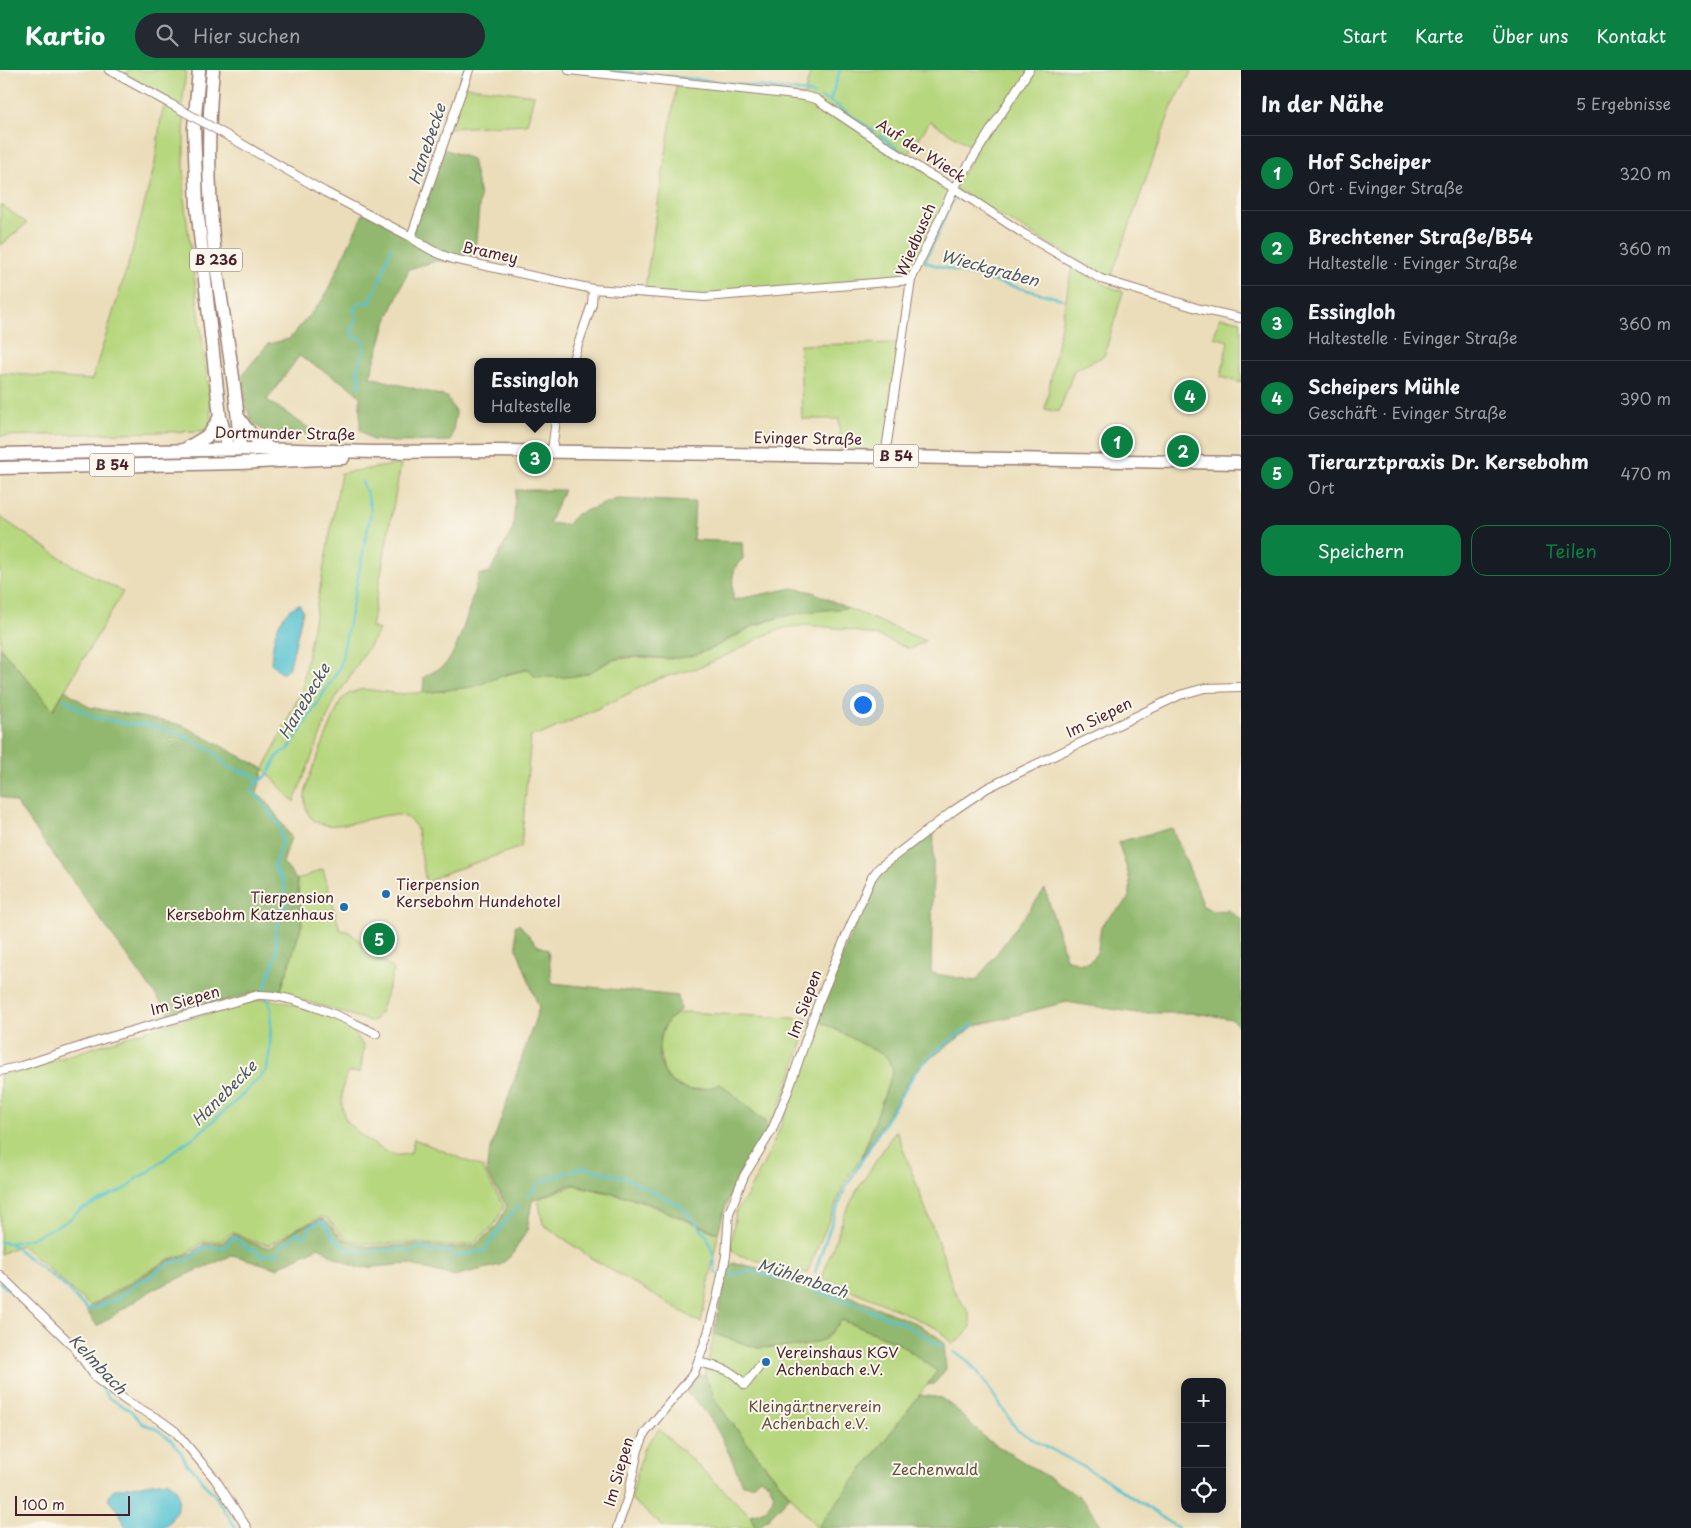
<!DOCTYPE html>
<html lang="de">
<head>
<meta charset="utf-8">
<style>
  body { margin:0; font-family:"Playpen Sans",sans-serif; background:#242831; color:#f1f3f6 }
  .controls { position:absolute; right:15px; bottom:15px; display:grid; overflow:hidden; border-radius:10px; box-shadow:0 2px 12px #0003 }
  .controls button { width:45px; height:45px; display:grid; place-items:center; padding:0; border:0; border-bottom:1px solid #363941; background:#171b24; color:#f1f3f6; font:25px sans-serif }
  .scale { position:absolute; left:15px; bottom:12px; width:115px; box-sizing:border-box; padding-left:5px; border:2px solid #4a1f2b; border-top:0; font-size:14px; line-height:18px; white-space:nowrap; color:#4a1f2b; -webkit-text-stroke:4px #fbf7ec; paint-order:stroke }
  .you { position:absolute; left:862px; top:634px; width:18px; height:18px; margin:-12px; border:4px solid #fff; border-radius:50%; background:#1a73e8; box-shadow:0 0 0 8px #1a73e833 }
  .badge { display:grid; place-items:center; width:32px; height:32px; border-radius:50%; background:#0b8043; color:#fff; font-size:16px; font-weight:700 }
  .pin { position:absolute; translate:-50% -50%; border:2px solid #fff; box-shadow:0 1px 5px #0006 }
  .popup { position:absolute; left:474px; top:288px; width:122px; height:65px; box-sizing:border-box; display:grid; place-content:center; border-radius:10px; background:#171b24; filter:drop-shadow(0 1px 4px #0005); font-size:16px; white-space:nowrap; color:#9ea1a6 }
  .popup b { font-size:19px; color:#f1f3f6 }
  .popup::after { content:''; position:absolute; left:50%; top:100%; margin-left:-10px; border:10px solid transparent; border-top-color:#171b24 }
  .list { margin:0; padding:0; list-style:none }
  h2 { display:flex; justify-content:space-between; align-items:center; height:65px; margin:0; padding:0 20px; font-size:21px }
  h2 small { font-size:16px; font-weight:400; color:#9ea1a6 }
  .list li { display:grid; grid-template-columns:32px 1fr auto; gap:15px; align-items:center; box-sizing:border-box; height:75px; padding:0 20px; border-top:1px solid #363941 }
  .list b { display:block; font-size:19px; white-space:nowrap }
  .list p { margin:0; font-size:16px; white-space:nowrap; color:#9ea1a6 }
  .list em { font-size:16px; font-style:normal; color:#9ea1a6 }
  .actions { display:flex; gap:10px; padding:15px 20px }
  .actions a { flex:1; padding:11px 0; border:1px solid #0b8043; border-radius:15px; text-align:center; font-size:18px; color:#0b8043 }
  .actions .main { background:#0b8043; color:#fff }
  .icon { flex:none; width:28px; height:28px; fill:none; stroke:currentColor; stroke-width:2; stroke-linecap:round; stroke-linejoin:round }
  .map { position:relative; flex:none; width:1241px; height:1458px; overflow:hidden }
  header { display:flex; align-items:center; gap:30px; box-sizing:border-box; height:70px; padding:0 25px; background:#0b8043; color:#fff }
  header strong { font-size:24px }
  nav { display:flex; gap:28px; margin-inline-start:auto; font-size:18px }
  .search { width:350px; height:45px; background:#242831; display:flex; align-items:center; gap:12px; box-sizing:border-box; padding:0 18px; border-radius:28px; color:#9ea1a6; font-size:19px }
  main { display:flex }
  aside { flex:1; background:#171b24 }
  .map>svg:first-child { display:block }
</style>
</head>
<body>
<header>
<strong>Kartio</strong>
<div class="search"><svg class="icon" aria-label="search" viewBox="0 0 24 24"><circle cx="10" cy="10" r="6"/><path d="M15 15l6 6"/></svg>Hier suchen</div>
<nav><a>Start</a><a>Karte</a><a>Über uns</a><a>Kontakt</a></nav>
</header>
<main>
<div class="map">
<svg width="1241" height="1458" viewBox="0 0 1241 1458">
  <rect width="100%" height="100%" fill="#fbf7ec"/>
  <filter id="ink" filterUnits="userSpaceOnUse"><feTurbulence type="fractalNoise" baseFrequency=".02" numOctaves="2"/><feDisplacementMap in="SourceGraphic" scale="10" xChannelSelector="R" yChannelSelector="G"/><feConvolveMatrix kernelMatrix="1 2 1 2 8 2 1 2 1" color-interpolation-filters="sRGB"/></filter>
  <filter id="wash" filterUnits="userSpaceOnUse"><feTurbulence type="fractalNoise" baseFrequency=".0096" numOctaves="4" result="noise"/><feDisplacementMap in="SourceGraphic" scale="20" xChannelSelector="R" yChannelSelector="G"/><feGaussianBlur stdDeviation="1.12" result="paint"/><feColorMatrix in="noise" values="0 0 0 0 0 0 0 0 0 0 0 0 0 0 0 0 0 1.4 0 .05"/><feComposite in="paint" operator="in"/></filter>
  <g filter="url(#wash)">
    <rect width="100%" height="100%" fill="#ebddb9"/>
    <path fill="#b7d77f" stroke="#807b55" fill-rule="evenodd" d="M 128,0 L 186,0 L 182,37 L 125,6 Z
      M 811,0 L 1192,0 L 1171,39 L 1110,210 L 954,118 L 911,210 L 705,227 L 644,224 L 677,12 L 804,26 ZM 930,51 L 977,80 L 954,118 L 906,89 Z
      M 463,16 L 534,25 L 527,54 L 448,58 Z
      M 165,35 L 184,47 L 184,129 L 210,328 L 211,354 L 203,361 L 0,366 L 0,303 L 92,310 L 132,182 L 155,93 L 161,47 Z
      M 0,134 L 27,153 L 0,176 Z
      M 1072,197 L 1106,215 L 1123,222 L 1104,286 L 1074,300 L 1059,342 L 1045,339 Z
      M 1220,247 L 1241,251 L 1241,313 L 1221,307 L 1228,271 L 1214,267 Z
      M 901,273 L 888,385 L 840,385 L 839,349 L 802,349 L 800,275 Z
      M 401,394 L 371,557 L 379,560 L 333,633 L 294,732 L 264,699 L 301,622 L 341,403 Z
      M 0,447 L 72,495 L 123,522 L 53,640 L 0,577 Z
      M 847,538 L 926,571 L 910,579 L 878,566 L 845,559 L 807,555 L 785,558 L 763,566 L 732,583 L 698,598 L 657,609 L 614,631 L 542,664 L 531,666 L 521,777 L 440,805 L 426,813 L 417,759 C 413,752 407,746 399,745 C 374,742 321,771 308,743 C 302,731 306,717 310,705 L 341,630 L 350,623 L 363,619 L 401,624 L 443,621 L 529,599 L 588,603 L 612,590 L 635,587 L 667,589 L 690,586 L 714,578 L 754,556 L 778,548 L 803,542 Z
      M 323,799 L 340,860 L 348,861 L 394,900 L 380,943 L 373,952 L 280,923 L 302,854 L 297,810 Z
      M 262,929 L 285,932 L 348,953 L 364,977 L 360,1003 L 348,1002 C 341,1012 339,1041 347,1051 C 356,1063 380,1081 395,1085 C 400,1086 406,1084 411,1083 L 414,1069 L 484,1098 L 485,1104 L 504,1136 L 495,1154 L 473,1174 L 453,1176 L 415,1173 L 370,1174 L 344,1168 L 328,1149 L 322,1147 L 297,1158 L 270,1175 L 252,1171 L 232,1162 L 221,1171 L 203,1172 L 186,1184 L 169,1189 L 90,1236 L 21,1175 L 0,1184 L 0,1003 L 18,1002 L 154,958 Z
      M 686,942 L 808,949 L 809,952 L 787,1019 L 772,1052 L 769,1053 L 763,1050 L 721,1015 L 710,1018 L 687,1020 L 671,1011 L 664,1002 L 658,974 L 667,951 L 676,944 Z
      M 816,949 L 887,987 L 893,1001 L 862,1087 L 846,1110 L 807,1203 L 797,1203 L 736,1184 L 732,1180 L 731,1172 L 736,1141 L 746,1127 L 767,1087 L 780,1058 L 813,968 Z
      M 896,1060 L 944,1188 L 953,1219 L 969,1243 L 971,1257 L 961,1268 L 952,1274 L 938,1259 L 898,1240 L 822,1208 L 844,1146 L 856,1122 Z
      M 574,1115 L 638,1130 L 718,1164 L 701,1253 L 591,1188 L 543,1154 L 538,1129 Z
      M 842,1250 L 898,1273 L 938,1301 L 817,1458 L 748,1374 L 716,1332 L 705,1305 L 714,1264 L 758,1278 L 825,1269 Z
      M 659,1359 L 750,1445 L 756,1458 L 665,1458 L 631,1429 L 643,1380 Z"/>
    <path fill="#91b86e" stroke="#6e6c4c" d="M 441,78 L 472,89 L 480,126 L 474,192 L 436,191 L 409,199 L 387,250 L 370,307 L 447,327 L 456,343 L 451,371 L 393,372 L 372,370 L 360,360 L 360,326 L 347,315 L 299,286 L 267,330 L 319,365 L 264,361 L 252,352 L 246,337 L 243,304 L 268,274 L 289,269 L 324,228 L 364,142 L 411,166 Z
      M 516,420 L 564,420 L 549,453 L 567,455 L 577,444 L 617,429 L 695,432 L 693,470 L 742,472 L 743,489 C 730,497 733,516 733,530 L 793,518 L 813,522 L 847,538 C 815,541 783,543 753,556 C 732,566 714,580 691,586 C 665,593 637,581 611,590 C 603,594 596,600 588,603 C 571,609 552,607 535,607 L 529,599 L 507,604 L 473,617 L 423,623 L 424,607 C 431,603 442,598 447,592 C 461,576 472,526 479,505 L 490,502 L 513,458 Z
      M 0,577 L 53,640 L 65,620 L 89,637 L 182,655 L 264,699 L 257,722 L 266,731 L 291,767 L 283,793 L 297,810 L 302,854 L 280,923 L 259,922 L 170,945 L 16,733 L 0,726 Z
      M 934,756 L 931,903 L 976,911 L 1045,819 L 1066,888 C 1073,891 1080,895 1088,892 C 1103,885 1096,865 1103,854 C 1110,842 1129,836 1130,822 C 1132,809 1122,785 1118,772 L 1172,758 L 1198,820 L 1202,835 L 1212,841 L 1228,840 L 1241,849 L 1241,958 L 1231,949 L 1215,946 L 1192,943 L 1137,943 L 1066,932 L 974,956 L 915,1000 L 862,1087 L 893,1001 L 887,987 L 816,949 L 874,809 L 883,796 Z
      M 519,854 L 537,875 L 548,880 L 552,913 L 678,926 L 680,940 C 676,944 671,947 668,951 C 652,972 657,1013 686,1019 C 697,1022 711,1017 721,1014 L 763,1050 L 768,1058 L 739,1104 L 725,1138 L 718,1163 L 638,1129 L 572,1114 L 532,1131 L 527,1160 L 512,1185 L 500,1195 L 454,1206 L 408,1194 L 359,1198 L 336,1188 L 319,1177 L 276,1198 L 233,1185 L 152,1220 L 97,1256 L 86,1240 L 170,1190 L 187,1186 L 204,1174 L 222,1173 L 233,1164 L 252,1173 L 270,1178 L 297,1159 L 322,1149 L 327,1151 L 342,1169 L 370,1177 L 415,1175 L 454,1178 L 474,1176 L 497,1156 L 507,1136 L 487,1104 L 488,1087 L 539,938 L 517,879 L 515,856 Z
      M 735,1193 L 807,1209 L 918,1254 L 939,1268 L 944,1273 L 946,1299 L 934,1314 L 927,1315 L 937,1301 L 898,1273 L 842,1250 L 825,1269 L 803,1276 L 758,1278 L 714,1264 L 726,1204 L 731,1194 Z
      M 705,1305 L 716,1332 L 748,1374 L 790,1426 L 759,1458 L 756,1458 L 750,1445 C 765,1441 769,1439 774,1425 L 769,1413 L 760,1408 L 752,1415 L 742,1414 C 730,1385 713,1341 686,1323 L 698,1306 Z
      M 920,1325 L 941,1328 L 957,1340 L 986,1369 L 1079,1426 L 1091,1440 L 1103,1458 L 817,1458 Z"/>
    <path fill="#56c2d1" stroke="#50707e" d="M 299,534 L 303,541 L 290,596 L 284,603 L 281,603 L 271,593 C 273,570 276,545 299,534 Z
      M 166,1411 C 188,1420 178,1446 163,1458 L 126,1458 L 119,1442 L 109,1431 C 108,1426 110,1422 115,1419 Z"/>
    <g fill="none" stroke-linecap="round" stroke-linejoin="round">
      <path stroke="#56c2d1" stroke-width="2.5" d="M 611,0 L 633,3
        M 639,3 L 807,22 L 814,25
        M 821,28 L 830,31 L 874,61
        M 830,31 L 840,0
        M 879,65 L 911,88
        M 955,125 L 925,192 C 970,206 1016,217 1062,229
        M 421,126 L 464,1
        M 359,317 L 360,307 L 357,298 C 362,289 366,282 363,270 L 354,267 L 351,263 L 357,246 L 354,239 L 359,232 L 369,233 L 372,231 L 371,226 C 382,215 384,191 392,177
        M 64,629 L 92,647 L 132,655 L 140,654 L 156,657 L 191,669 L 216,684 L 228,697 L 256,706 L 257,711
        M 528,1126 L 541,1112 L 582,1097 L 626,1108 L 681,1136 L 707,1166 L 714,1187 L 715,1202 L 725,1206 L 750,1201 L 783,1210 L 849,1232 L 904,1254 L 943,1277
        M 0,1172 L 10,1173 L 68,1219 L 77,1230 L 89,1240 L 117,1229 L 139,1211 L 151,1207 L 161,1198 L 173,1192 L 188,1190 L 203,1178 L 225,1177 L 231,1169 L 235,1168 L 248,1179 L 254,1179 L 262,1186 L 269,1184 L 277,1184 L 284,1172 L 290,1172 L 293,1167 L 298,1162 L 302,1167 L 307,1165 L 310,1156 L 320,1152 L 325,1153 C 344,1192 368,1180 404,1179 L 410,1182 L 416,1178 L 422,1178 L 430,1181 L 448,1181 L 455,1186 L 485,1181 L 503,1154 L 520,1135
        M 10,1173 L 30,1169 L 67,1151 L 80,1140 L 129,1117 L 137,1108 L 146,1104 L 178,1078 L 197,1065 L 237,1030 L 267,1000 L 270,978 L 271,945 L 271,938 L 265,925 L 265,917 L 277,882 L 275,862 L 286,833 L 284,812 L 275,799 L 275,794 L 282,772 L 279,755 L 264,734 L 252,721 C 254,710 262,712 268,704 C 275,695 275,682 288,680 L 340,597 L 371,442 L 368,426 L 362,412
        M 815,1202 L 835,1143 L 847,1115 L 915,1003 L 932,984 L 973,954
        M 0,1213 L 15,1225
        M 26,1236 L 78,1289
        M 954,1282 L 963,1287 L 977,1301 L 1018,1361 L 1102,1407 L 1178,1458
        M 99,1315 L 109,1328 L 131,1341 L 143,1354 L 155,1358 L 171,1370 L 181,1382 L 186,1393 L 196,1402 L 204,1414 L 214,1424 L 236,1458"/>
    </g>
  </g>
  <g filter="url(#ink)">
    <g fill="none" stroke-linecap="round" stroke-linejoin="round">
      <defs>
        <path id="minor" d="M 109,0 L 167,32
          M 569,0 L 804,26 L 816,29 L 925,102 L 954,118 L 1024,164 L 1101,209 L 1200,239 L 1241,248
          M 235,70 L 325,122 L 411,167 C 424,177 437,184 453,189 L 593,219 L 705,227 L 911,210
          M 411,167 L 469,0
          M 572,292 L 592,234 L 593,219
          M 887,373 L 911,210 L 954,118 L 1029,0
          M 552,381 L 556,349
          M 0,1001 L 21,996 L 110,967 L 258,925 C 292,924 345,948 376,964
          M 0,1205 L 73,1276 L 97,1309 L 128,1332 L 160,1350 L 175,1361 L 215,1409 L 247,1458
          M 698,1292 C 718,1297 731,1298 745,1315 L 759,1297
          M 617,1458 L 628,1427 L 638,1380 L 645,1363 L 694,1303 L 708,1263 L 717,1229 L 726,1186 L 729,1143 L 744,1106 L 772,1060 L 790,1016 L 818,934 L 846,866 L 872,807 L 879,798 L 953,741 L 987,718 L 1180,625 L 1205,618 L 1241,617"/>
        <path id="primary" d="M 0,384 L 254,379 L 375,382 L 493,381 L 731,384 L 1241,393
          M 0,398 L 239,393 L 343,388"/>
        <path id="trunk" d="M 199,0 L 194,58 L 197,137 L 220,347 L 229,379
          M 213,0 C 207,63 208,124 215,186 C 223,250 237,315 240,379
          M 239,348 C 247,362 257,370 270,379
          M 184,380 L 209,365 L 220,347"/>
      </defs>
      <use href="#minor" stroke="#9a7e72" stroke-width="10"/>
      <use href="#primary" stroke="#9a7e72" stroke-width="15"/>
      <use href="#trunk" stroke="#9a7e72" stroke-width="15"/>
      <use href="#minor" stroke="#fff" stroke-width="8"/>
      <use href="#primary" stroke="#fff" stroke-width="12"/>
      <use href="#trunk" stroke="#fff" stroke-width="12"/>
      <defs>
        <path id="minor-bridge" d="M 167,32 L 235,70"/>
      </defs>
      <use href="#minor-bridge" stroke="#9a7e72" stroke-width="10" stroke-linecap="butt"/>
      <use href="#minor-bridge" stroke="#fff" stroke-width="8"/>
    </g>
  </g>
  <g fill="#1f6fb2" stroke="#fbf7ec" stroke-width="2">
    <circle cx="386" cy="824" r="5"/>
    <circle cx="344" cy="837" r="5"/>
    <circle cx="766" cy="1292" r="5"/>
  </g>
  <g text-anchor="middle" stroke-width="4" stroke-linejoin="round" paint-order="stroke">
    <g fill="#fbf7ec" stroke="#7f6065" stroke-width="1">
      <rect x="190" y="178.5" width="52" height="23" rx="4"/>
      <rect x="873.5" y="374.5" width="45" height="23" rx="4"/>
      <rect x="89.5" y="383.5" width="45" height="23" rx="4"/>
    </g>
    <g font-size="14" font-weight="bold" fill="#4a1f2b">
      <text x="216" y="195">B 236</text>
      <text x="896" y="391">B 54</text>
      <text x="112" y="400">B 54</text>
    </g>
    <g font-size="15" fill="#4a1f2b" stroke="#fbf7ec">
      <text transform="translate(921 81) rotate(33)" y="5">Auf der Wieck</text>
      <text transform="translate(916 170) rotate(-67)" y="5">Wiedbusch</text>
      <text transform="translate(490 183) rotate(12)" y="5">Bramey</text>
      <text transform="translate(285 364) rotate(1)" y="5">Dortmunder Straße</text>
      <text transform="translate(808 369) rotate(1)" y="5">Evinger Straße</text>
      <text transform="translate(1099 648) rotate(-26)" y="5">Im Siepen</text>
      <text transform="translate(185 931) rotate(-16)" y="5">Im Siepen</text>
      <text transform="translate(805 934) rotate(-70)" y="5">Im Siepen</text>
      <text transform="translate(619 1402) rotate(-74)" y="5">Im Siepen</text>
    </g>
    <g font-size="15" fill="#4a1f2b" stroke="#fbf7ec" text-anchor="start">
      <text x="396" y="820">Tierpension<tspan x="396" dy="17">Kersebohm Hundehotel</tspan></text>
      <text x="334" y="833" text-anchor="end">Tierpension<tspan x="334" dy="17">Kersebohm Katzenhaus</tspan></text>
      <text x="776" y="1288">Vereinshaus KGV<tspan x="776" dy="17">Achenbach e.V.</tspan></text>
    </g>
    <g font-size="15" fill="#654d40" stroke="#fbf7ec">
      <text x="815" y="1342">Kleingärtnerverein<tspan x="815" dy="17">Achenbach e.V.</tspan></text>
      <text x="935" y="1405">Zechenwald</text>
    </g>
    <g font-size="16" font-style="italic" fill="#4e5865" stroke="#fbf7ec">
      <text transform="translate(427 74) rotate(-71)" y="6">Hanebecke</text>
      <text transform="translate(990 198) rotate(15)" y="6">Wieckgraben</text>
      <text transform="translate(304 631) rotate(-59)" y="6">Hanebecke</text>
      <text transform="translate(224 1023) rotate(-45)" y="6">Hanebecke</text>
      <text transform="translate(803 1208) rotate(18)" y="6">Mühlenbach</text>
      <text transform="translate(98 1294) rotate(47)" y="6">Kelmbach</text>
    </g>
  </g>
</svg>
<div class="controls">
<button>+</button>
<button>−</button>
<button><svg class="icon" aria-label="locate" viewBox="0 0 24 24"><circle cx="12" cy="12" r="6"/><path d="M12 2v4M12 18v4M2 12h4M18 12h4"/></svg></button>
</div>
<div class="scale">100 m</div>
<div class="you"></div>
<div class="pin badge" style="left:1117px;top:372px">1</div>
<div class="pin badge" style="left:1183px;top:381px">2</div>
<div class="pin badge" style="left:535px;top:388px">3</div>
<div class="popup"><b>Essingloh</b>Haltestelle</div>
<div class="pin badge" style="left:1190px;top:326px">4</div>
<div class="pin badge" style="left:379px;top:869px">5</div>
</div>
<aside>
<h2>In der Nähe<small>5 Ergebnisse</small></h2>
<ul class="list">
<li><span class="badge">1</span><div><b>Hof Scheiper</b><p>Ort · Evinger Straße</p></div><em>320 m</em></li>
<li><span class="badge">2</span><div><b>Brechtener Straße/B54</b><p>Haltestelle · Evinger Straße</p></div><em>360 m</em></li>
<li><span class="badge">3</span><div><b>Essingloh</b><p>Haltestelle · Evinger Straße</p></div><em>360 m</em></li>
<li><span class="badge">4</span><div><b>Scheipers Mühle</b><p>Geschäft · Evinger Straße</p></div><em>390 m</em></li>
<li><span class="badge">5</span><div><b>Tierarztpraxis Dr. Kersebohm</b><p>Ort</p></div><em>470 m</em></li>
</ul>
<div class="actions"><a class="main">Speichern</a><a>Teilen</a></div>
</aside>
</main>
</body>
</html>
